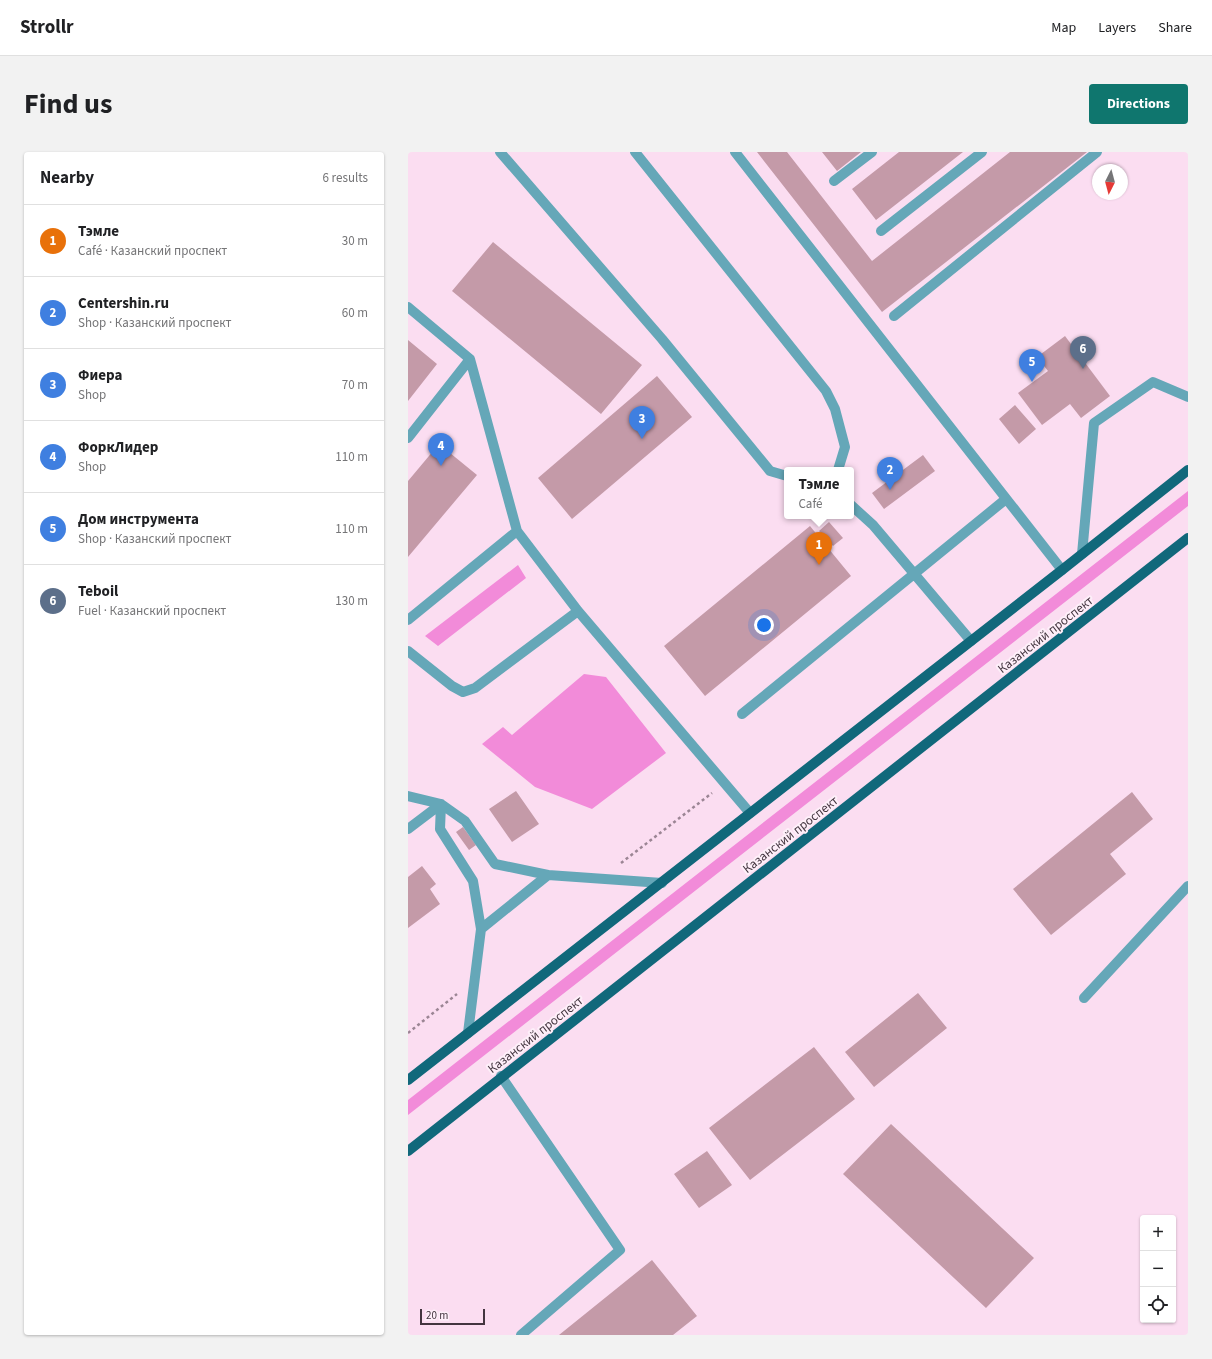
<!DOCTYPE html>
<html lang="en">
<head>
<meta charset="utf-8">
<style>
  body { margin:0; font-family:"Source Sans 3",sans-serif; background:#f2f2f2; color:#202124 }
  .controls { position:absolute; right:12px; bottom:12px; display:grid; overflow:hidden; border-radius:4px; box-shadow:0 1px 3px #0004 }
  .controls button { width:36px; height:36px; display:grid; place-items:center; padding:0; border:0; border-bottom:1px solid #e0e0e0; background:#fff; color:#202124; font:20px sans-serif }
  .compass { position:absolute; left:684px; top:12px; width:36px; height:36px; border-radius:50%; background:#fff; box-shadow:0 1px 3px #0004; rotate:186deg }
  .scale { position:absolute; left:12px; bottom:10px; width:65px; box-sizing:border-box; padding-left:4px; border:2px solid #43353f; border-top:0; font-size:11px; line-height:14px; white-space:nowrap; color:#43353f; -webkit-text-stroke:3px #feeff9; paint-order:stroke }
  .you { position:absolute; left:356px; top:473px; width:14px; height:14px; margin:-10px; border:3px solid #fff; border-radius:50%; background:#1a73e8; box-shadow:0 0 0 6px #1a73e833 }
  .badge { display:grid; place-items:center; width:26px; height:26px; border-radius:50%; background:#0f766e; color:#fff; font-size:13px; font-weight:700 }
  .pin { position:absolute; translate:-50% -33px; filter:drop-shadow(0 1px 2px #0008) }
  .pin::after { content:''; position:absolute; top:21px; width:14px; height:12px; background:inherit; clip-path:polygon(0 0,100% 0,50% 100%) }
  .popup { position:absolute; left:376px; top:315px; width:70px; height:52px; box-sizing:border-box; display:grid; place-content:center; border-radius:4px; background:#fff; filter:drop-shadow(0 1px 3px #0005); font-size:13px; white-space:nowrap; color:#757577 }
  .popup b { font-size:15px; color:#202124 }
  .popup::after { content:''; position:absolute; left:50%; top:100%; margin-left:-8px; border:8px solid transparent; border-top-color:#fff }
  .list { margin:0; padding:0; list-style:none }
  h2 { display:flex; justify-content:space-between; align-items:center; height:52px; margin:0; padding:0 16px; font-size:17px }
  h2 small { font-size:13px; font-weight:400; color:#757577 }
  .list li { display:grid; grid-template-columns:26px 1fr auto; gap:12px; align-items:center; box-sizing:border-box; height:72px; padding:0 16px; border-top:1px solid #e0e0e0 }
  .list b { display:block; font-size:15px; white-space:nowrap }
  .list p { margin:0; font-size:13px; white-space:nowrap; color:#757577 }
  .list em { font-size:13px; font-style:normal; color:#757577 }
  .icon { flex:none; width:22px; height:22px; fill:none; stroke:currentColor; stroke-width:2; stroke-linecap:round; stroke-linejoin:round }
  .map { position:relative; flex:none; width:780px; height:1183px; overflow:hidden; border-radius:4px }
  header { display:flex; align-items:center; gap:24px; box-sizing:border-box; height:56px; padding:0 20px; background:#fff; border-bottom:1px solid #e0e0e0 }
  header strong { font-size:19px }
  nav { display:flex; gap:22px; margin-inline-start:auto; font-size:14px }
  .intro { display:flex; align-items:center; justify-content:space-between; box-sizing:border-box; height:96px; padding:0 24px }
  h1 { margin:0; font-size:28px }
  .button { padding:10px 18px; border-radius:4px; background:#0f766e; color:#fff; font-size:14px; font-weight:700 }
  main { display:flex; gap:24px; padding:0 24px }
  aside { flex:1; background:#fff; border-radius:4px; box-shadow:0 1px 3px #0004 }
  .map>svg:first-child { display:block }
</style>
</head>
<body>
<header>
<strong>Strollr</strong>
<nav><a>Map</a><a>Layers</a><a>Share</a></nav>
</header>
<div class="intro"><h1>Find us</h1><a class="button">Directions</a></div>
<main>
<aside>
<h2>Nearby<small>6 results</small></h2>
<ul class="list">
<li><span class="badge" style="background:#e8710a">1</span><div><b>Тэмле</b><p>Café · Казанский проспект</p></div><em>30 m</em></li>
<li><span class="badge" style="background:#3f7fe0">2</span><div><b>Centershin.ru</b><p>Shop · Казанский проспект</p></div><em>60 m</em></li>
<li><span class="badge" style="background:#3f7fe0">3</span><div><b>Фиера</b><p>Shop</p></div><em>70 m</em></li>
<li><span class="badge" style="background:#3f7fe0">4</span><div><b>ФоркЛидер</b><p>Shop</p></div><em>110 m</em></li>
<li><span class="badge" style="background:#3f7fe0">5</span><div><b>Дом инструмента</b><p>Shop · Казанский проспект</p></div><em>110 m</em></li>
<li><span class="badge" style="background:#5c6f8a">6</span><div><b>Teboil</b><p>Fuel · Казанский проспект</p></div><em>130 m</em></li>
</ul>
</aside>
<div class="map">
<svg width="780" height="1183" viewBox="0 0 780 1183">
  <rect width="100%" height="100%" fill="#fbddf1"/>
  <path fill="#f28bd9" d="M 780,339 L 780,354 L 0,963 L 0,948 Z
    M 110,413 L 118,426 L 30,494 L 17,484 Z
    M 176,522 L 198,525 L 258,601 L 184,657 L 127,635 L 74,592 L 95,575 L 104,583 Z"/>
  <path fill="#c49aa8" d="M 349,0 L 379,0 L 464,109 L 602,0 L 679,0 L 474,160 Z
    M 414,0 L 453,0 L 429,19 Z
    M 491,0 L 555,0 L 468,68 L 444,37 Z
    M 85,90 L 234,213 L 193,262 L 44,139 Z
    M 657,184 L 702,244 L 673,266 L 662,252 L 634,273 L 610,241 L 640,219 L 629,205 Z
    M 0,188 L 29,212 L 0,249 Z
    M 249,224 L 284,265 L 164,367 L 130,326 Z
    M 607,253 L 628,277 L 611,292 L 591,267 Z
    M 31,292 L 69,323 L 0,405 L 0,329 Z
    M 515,303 L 527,319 L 476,357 L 464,341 Z
    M 421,370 L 435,386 L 425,394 L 411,379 Z
    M 402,374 L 443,424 L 297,544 L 256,494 Z
    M 108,639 L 131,672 L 104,690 L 81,657 Z
    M 724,640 L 745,667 L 702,702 L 718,722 L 643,783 L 605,737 Z
    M 55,675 L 68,693 L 61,698 L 48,680 Z
    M 14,714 L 28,732 L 22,737 L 32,752 L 0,776 L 0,725 Z
    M 510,841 L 539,876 L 466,935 L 437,900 Z
    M 406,895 L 447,947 L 342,1028 L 301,976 Z
    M 483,972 L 626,1106 L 578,1156 L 435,1022 Z
    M 299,999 L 324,1033 L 291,1056 L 266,1022 Z
    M 244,1108 L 289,1164 L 265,1183 L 151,1183 Z"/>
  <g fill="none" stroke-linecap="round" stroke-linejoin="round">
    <path stroke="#9b8594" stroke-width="2.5" stroke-dasharray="3 3" stroke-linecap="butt" d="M 213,711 L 304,641
      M 0,881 L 49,842"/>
    <path stroke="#65a7b8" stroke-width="10" d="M 92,0 L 254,187 L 362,319 L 379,324
      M 227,0 L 418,239 L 427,257 L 437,295 L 430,318
      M 327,0 L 654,418
      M 426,29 L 464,0
      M 473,79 L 574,0
      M 0,155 L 62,207 L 109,379 L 170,459 L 342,661
      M 486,164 L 689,0
      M 0,286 L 62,207
      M 443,353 L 465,373 L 563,489
      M 674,402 L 686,271 L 745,230 L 780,245
      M 0,468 L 109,379
      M 0,499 L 44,534 L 55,540 L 67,536 L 170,459
      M 334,562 L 598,347
      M 0,644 L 33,652 L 57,669 L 87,712 L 140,723
      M 0,677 L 33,652 L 32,677 L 65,729 L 73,777
      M 676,846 L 780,734
      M 60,881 L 73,777 L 140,723 L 254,731
      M 93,924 L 212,1098 L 113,1183"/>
    <path stroke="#11687b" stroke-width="10" d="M 0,928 L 654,418 L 780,318
      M 0,999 L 780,386"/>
  </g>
  <g text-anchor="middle" stroke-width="4" stroke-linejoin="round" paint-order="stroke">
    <g font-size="13" fill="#43353f" stroke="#feeff9">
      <text transform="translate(637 482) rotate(-38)" y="5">Казанский проспект</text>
      <text transform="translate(382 682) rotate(-38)" y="5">Казанский проспект</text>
      <text transform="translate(127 882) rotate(-38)" y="5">Казанский проспект</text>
    </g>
  </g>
</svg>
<div class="controls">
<button>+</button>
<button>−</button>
<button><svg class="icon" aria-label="locate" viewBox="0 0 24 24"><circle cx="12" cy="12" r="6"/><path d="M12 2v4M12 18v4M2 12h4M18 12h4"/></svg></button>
</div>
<svg class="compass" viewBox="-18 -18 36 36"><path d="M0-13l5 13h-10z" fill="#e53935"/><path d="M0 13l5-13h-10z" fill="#757577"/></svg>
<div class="scale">20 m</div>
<div class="you"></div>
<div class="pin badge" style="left:411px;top:413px;background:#e8710a">1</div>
<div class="popup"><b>Тэмле</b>Café</div>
<div class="pin badge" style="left:482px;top:338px;background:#3f7fe0">2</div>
<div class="pin badge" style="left:234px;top:287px;background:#3f7fe0">3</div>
<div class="pin badge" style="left:33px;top:314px;background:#3f7fe0">4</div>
<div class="pin badge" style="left:624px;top:230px;background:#3f7fe0">5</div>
<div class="pin badge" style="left:675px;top:217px;background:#5c6f8a">6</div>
</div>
</main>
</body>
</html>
